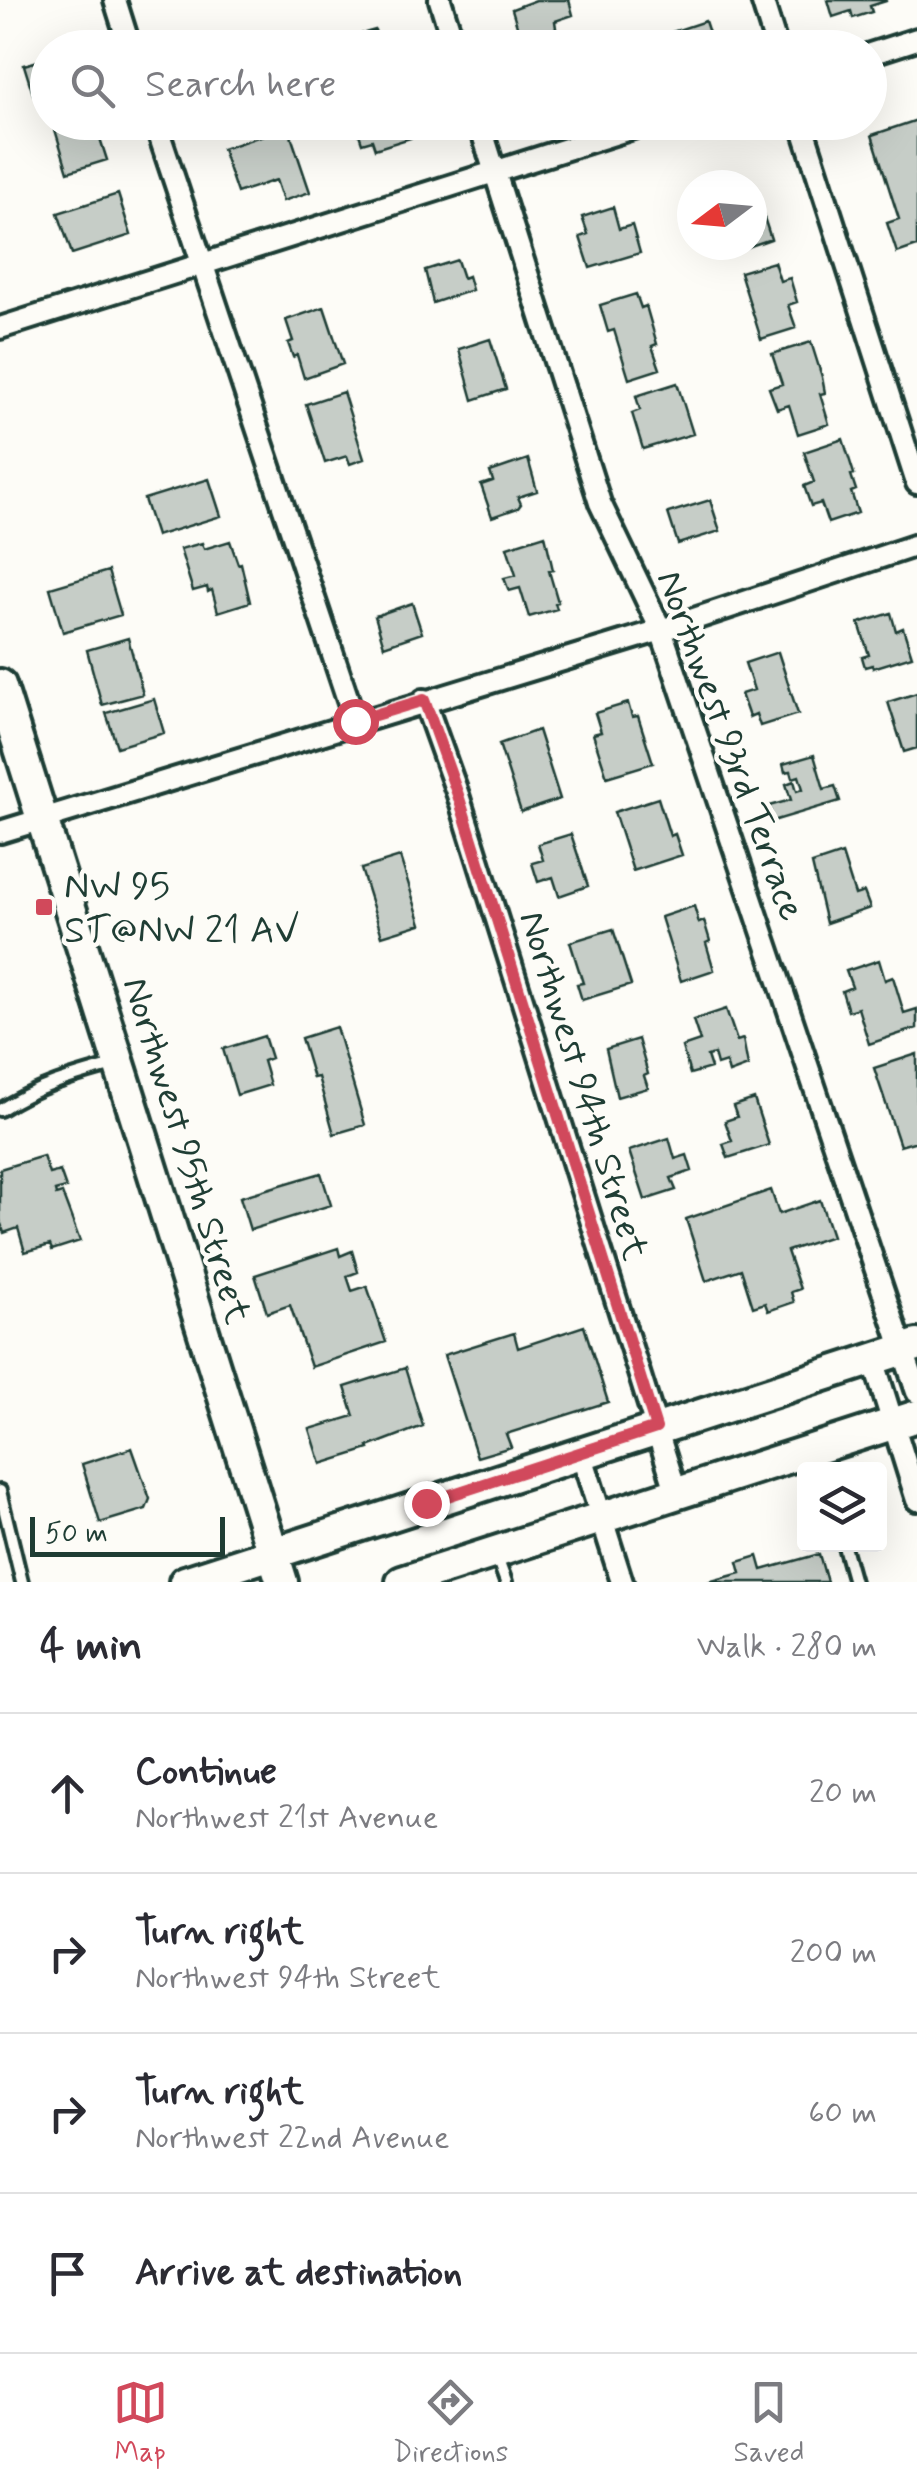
<!DOCTYPE html>
<html lang="en">
<head>
<meta charset="utf-8">
<style>
  body { margin:0; font-family:Mynerve,sans-serif; background:#f2f2f3; color:#2b2b33 }
  .controls { position:absolute; right:30px; bottom:30px; display:grid; overflow:hidden; border-radius:10px; box-shadow:0 10px 40px #0002 }
  .controls button { width:90px; height:90px; display:grid; place-items:center; padding:0; border:0; border-bottom:2px solid #e1e1e2; background:#fff; color:#2b2b33; font:50px sans-serif }
  .compass { position:absolute; left:677px; top:170px; width:90px; height:90px; border-radius:50%; background:#fff; box-shadow:0 10px 40px #0002; rotate:254deg }
  .scale { position:absolute; left:30px; bottom:25px; width:195px; box-sizing:border-box; padding-left:10px; border:5px solid #1f3d34; border-top:0; font-size:28px; line-height:35px; white-space:nowrap; color:#1f3d34; -webkit-text-stroke:8px #fdfcf7; paint-order:stroke }
  .stop { position:absolute; width:30px; height:30px; margin:-22px; border:8px solid #d1495b; border-radius:50%; background:#fff }
  .stop.end { background:#d1495b; border-color:#fff; box-shadow:0 2px 10px #0008 }
  .list { margin:0; padding:0; list-style:none }
  h2 { display:flex; justify-content:space-between; align-items:center; height:130px; margin:0; padding:0 40px; font-size:42px }
  h2 small { font-size:32px; font-weight:400; color:#7c7c81 }
  .list li { display:grid; grid-template-columns:65px 1fr auto; gap:30px; align-items:center; box-sizing:border-box; height:160px; padding:0 40px; border-top:2px solid #e1e1e2 }
  .list b { display:block; font-size:38px; white-space:nowrap }
  .list p { margin:0; font-size:32px; white-space:nowrap; color:#7c7c81 }
  .list em { font-size:32px; font-style:normal; color:#7c7c81 }
  .icon { flex:none; width:55px; height:55px; fill:none; stroke:currentColor; stroke-width:2; stroke-linecap:round; stroke-linejoin:round }
  .map { position:relative; flex:none; width:917px; height:1582px; overflow:hidden }
  .search { position:absolute; background:#fff; box-shadow:0 10px 40px #0002; left:30px; right:30px; top:30px; height:110px; display:flex; align-items:center; gap:25px; box-sizing:border-box; padding:0 35px; border-radius:55px; color:#7c7c81; font-size:38px }
  .sheet { height:770px; background:#fff }
  nav { display:flex; justify-content:space-around; align-items:center; box-sizing:border-box; height:140px; border-top:2px solid #e1e1e2; background:#fff; font-size:28px; color:#7c7c81 }
  nav a { display:grid; justify-items:center; gap:5px }
  nav .on { color:#d1495b }
  .map>svg:first-child { display:block }
</style>
</head>
<body>
<div class="map">
<svg width="917" height="1582" viewBox="0 0 917 1582">
  <rect width="100%" height="100%" fill="#fdfcf7"/>
  <filter id="ink" filterUnits="userSpaceOnUse"><feTurbulence type="fractalNoise" baseFrequency=".01" numOctaves="2"/><feDisplacementMap in="SourceGraphic" scale="20" xChannelSelector="R" yChannelSelector="G"/><feConvolveMatrix kernelMatrix="1 2 1 2 8 2 1 2 1" color-interpolation-filters="sRGB"/></filter>
  <g filter="url(#ink)">
    <path fill="#c6cdc7" stroke="#1f3d34" stroke-width="2.5" d="M 536,0 L 569,0 L 573,15 L 555,21 L 556,28 L 521,39 L 512,9 Z
      M 828,0 L 886,0 L 886,1 L 870,6 L 872,12 L 853,18 L 851,11 L 833,17 Z
      M 705,21 L 714,48 L 667,48 L 663,35 Z
      M 375,30 L 377,37 L 389,33 L 393,48 L 346,48 L 343,39 Z
      M 48,58 L 48,90 L 33,94 L 24,65 Z
      M 917,120 L 917,246 L 897,253 L 887,223 L 899,219 L 872,135 Z
      M 99,122 L 101,128 L 97,129 L 107,160 L 68,172 L 53,123 Z
      M 355,122 L 413,122 L 417,136 L 375,149 L 372,140 L 362,143 L 359,134 L 365,132 L 363,127 L 357,129 Z
      M 288,127 L 310,192 L 283,201 L 276,180 L 237,193 L 222,149 Z
      M 756,193 L 771,239 L 727,254 L 725,245 L 752,245 L 752,195 Z
      M 118,194 L 131,235 L 72,254 L 58,213 Z
      M 613,207 L 619,229 L 632,225 L 640,253 L 590,268 L 580,237 L 588,234 L 582,217 Z
      M 457,260 L 463,278 L 468,276 L 472,290 L 433,303 L 425,270 Z
      M 774,262 L 780,281 L 790,278 L 797,302 L 788,305 L 796,328 L 761,339 L 740,272 Z
      M 636,294 L 641,308 L 646,306 L 657,344 L 652,346 L 660,369 L 629,379 L 614,330 L 608,332 L 600,305 Z
      M 324,307 L 343,364 L 304,378 L 297,355 L 293,357 L 288,343 L 293,341 L 286,320 Z
      M 490,339 L 506,389 L 473,400 L 459,349 Z
      M 811,342 L 822,377 L 825,393 L 820,394 L 829,424 L 798,434 L 789,405 L 777,409 L 769,388 L 782,384 L 772,354 Z
      M 677,383 L 693,434 L 643,449 L 632,413 L 640,410 L 636,396 Z
      M 343,392 L 364,459 L 350,464 L 347,456 L 325,463 L 306,404 Z
      M 843,439 L 854,474 L 851,475 L 856,490 L 851,492 L 858,513 L 828,523 L 821,503 L 811,506 L 804,486 L 814,482 L 804,452 Z
      M 528,459 L 537,491 L 518,497 L 521,504 L 518,508 L 492,517 L 481,485 L 493,481 L 490,472 Z
      M 209,479 L 221,516 L 156,536 L 144,499 Z
      M 710,500 L 720,531 L 678,544 L 668,513 Z
      M 545,535 L 553,570 L 549,571 L 558,602 L 555,603 L 557,609 L 529,617 L 520,588 L 509,591 L 504,578 L 516,575 L 507,547 Z
      M 230,541 L 238,564 L 241,563 L 250,602 L 218,612 L 212,590 L 208,592 L 207,587 L 193,591 L 180,549 L 202,543 L 204,549 Z
      M 108,571 L 121,615 L 63,632 L 50,588 Z
      M 412,603 L 422,633 L 384,646 L 375,616 Z
      M 891,613 L 896,631 L 903,628 L 912,656 L 873,668 L 872,665 L 865,667 L 862,657 L 869,655 L 859,623 Z
      M 128,638 L 143,694 L 102,705 L 87,650 Z
      M 778,652 L 798,714 L 760,726 L 756,714 L 749,717 L 741,694 L 754,690 L 745,663 Z
      M 917,693 L 917,748 L 904,752 L 888,702 Z
      M 154,699 L 164,733 L 117,747 L 106,713 Z
      M 628,703 L 632,717 L 638,716 L 653,763 L 607,777 L 593,734 L 601,732 L 595,713 Z
      M 538,730 L 560,799 L 521,812 L 499,744 Z
      M 814,755 L 824,789 L 835,786 L 840,801 L 773,821 L 769,806 L 791,800 L 786,784 L 794,781 L 797,791 L 803,789 L 799,776 L 793,778 L 791,771 L 785,772 L 783,764 Z
      M 658,798 L 670,836 L 675,834 L 682,855 L 633,871 L 614,812 Z
      M 571,834 L 588,886 L 559,896 L 553,877 L 538,882 L 532,863 L 543,860 L 538,844 Z
      M 842,854 L 855,895 L 864,892 L 870,908 L 826,923 L 812,864 Z
      M 400,857 L 421,924 L 382,936 L 361,869 Z
      M 694,906 L 699,923 L 704,921 L 710,941 L 706,943 L 714,970 L 681,981 L 661,917 Z
      M 613,929 L 631,985 L 582,1000 L 577,984 L 583,983 L 570,942 Z
      M 879,960 L 885,980 L 893,977 L 904,1013 L 917,1009 L 917,1028 L 869,1044 L 858,1008 L 848,1011 L 842,991 L 852,987 L 846,971 Z
      M 726,1009 L 737,1041 L 743,1039 L 748,1066 L 729,1073 L 726,1062 L 717,1065 L 714,1054 L 707,1056 L 711,1068 L 690,1074 L 682,1047 L 700,1041 L 693,1020 Z
      M 336,1027 L 365,1125 L 334,1134 L 318,1077 L 313,1078 L 301,1038 Z
      M 264,1036 L 271,1058 L 263,1061 L 270,1085 L 237,1095 L 223,1049 Z
      M 638,1039 L 648,1074 L 644,1076 L 648,1088 L 617,1097 L 606,1049 Z
      M 917,1054 L 917,1141 L 900,1146 L 874,1068 Z
      M 754,1099 L 769,1145 L 728,1158 L 723,1144 L 732,1141 L 725,1121 L 737,1117 L 733,1106 Z
      M 669,1138 L 675,1159 L 687,1155 L 692,1171 L 671,1178 L 676,1190 L 645,1200 L 629,1151 Z
      M 43,1156 L 49,1174 L 60,1171 L 66,1188 L 55,1191 L 56,1195 L 62,1193 L 80,1241 L 52,1250 L 50,1245 L 25,1252 L 18,1228 L 4,1233 L 0,1220 L 0,1169 Z
      M 321,1173 L 331,1205 L 250,1230 L 240,1197 Z
      M 771,1190 L 779,1214 L 820,1200 L 832,1236 L 787,1251 L 800,1289 L 791,1292 L 794,1302 L 768,1311 L 765,1303 L 753,1307 L 741,1269 L 706,1281 L 686,1219 Z
      M 338,1248 L 340,1256 L 352,1251 L 358,1272 L 347,1276 L 352,1291 L 367,1286 L 386,1342 L 311,1367 L 290,1305 L 267,1313 L 255,1275 Z
      M 584,1326 L 608,1402 L 506,1434 L 511,1447 L 477,1457 L 444,1355 L 514,1333 L 518,1348 Z
      M 405,1368 L 423,1426 L 368,1447 L 369,1449 L 321,1464 L 310,1429 L 354,1416 L 345,1387 Z
      M 132,1448 L 150,1499 L 146,1509 L 100,1523 L 82,1464 Z
      M 819,1554 L 827,1582 L 708,1582 L 741,1573 L 738,1562 L 758,1556 L 762,1570 Z"/>
    <g fill="none" stroke-linecap="round" stroke-linejoin="round">
      <defs>
        <path id="lane" d="M 0,1110 C 35,1087 74,1076 114,1065
          M 0,1491 L 22,1582
          M 845,1550 L 854,1582
          M 496,1555 L 506,1582"/>
        <path id="street" d="M 115,0 L 130,48
          M 440,0 L 455,48
          M 762,0 L 777,48
          M 870,54 L 917,39
          M 155,122 L 355,721
          M 479,122 L 600,503 L 661,630 L 917,1392
          M 801,122 L 917,483
          M 0,328 L 652,122
          M 424,700 L 458,795 L 676,1491
          M 0,832 L 661,630 L 917,545
          M 873,1359 L 917,1500
          M 581,1453 L 622,1582"/>
        <path id="secondary" d="M 0,685 L 282,1582
          M 185,1582 L 917,1345
          M 402,1582 L 917,1416"/>
      </defs>
      <use href="#lane" stroke="#1f3d34" stroke-width="18"/>
      <use href="#street" stroke="#1f3d34" stroke-width="28"/>
      <use href="#secondary" stroke="#1f3d34" stroke-width="38"/>
      <use href="#lane" stroke="#fdfcf7" stroke-width="10"/>
      <use href="#street" stroke="#fdfcf7" stroke-width="20"/>
      <use href="#secondary" stroke="#fdfcf7" stroke-width="30"/>
    </g>
  </g>
  <g fill="none" stroke-linecap="round" stroke-linejoin="round" filter="url(#ink)">
    <path stroke="#d1495b" stroke-width="12" d="M 355,721 L 424,700 L 458,795 L 656,1428 L 426,1503"/>
  </g>
  <rect fill="#d1495b" stroke="#fdfcf7" stroke-width="4" x="34" y="897" width="20" height="20" rx="5"/>
  <g text-anchor="middle" stroke-width="9" stroke-linejoin="round" paint-order="stroke">
    <g font-size="38" fill="#1f3d34" stroke="#fdfcf7">
      <text transform="translate(732 745) rotate(70)" y="13">Northwest 93rd Terrace</text>
      <text transform="translate(585 1085) rotate(73)" y="13">Northwest 94th Street</text>
      <text transform="translate(188 1150) rotate(73)" y="13">Northwest 95th Street</text>
    </g>
    <g font-size="38" fill="#1f3d34" stroke="#fdfcf7" text-anchor="start">
      <text x="64" y="898">NW 95<tspan x="64" dy="44">ST@NW 21 AV</tspan></text>
    </g>
  </g>
</svg>
<div class="controls">
<button><svg class="icon" aria-label="layers" viewBox="0 0 24 24"><path d="M12 4l9 5-9 5-9-5zM3 14l9 5 9-5"/></svg></button>
</div>
<svg class="compass" viewBox="-18 -18 36 36"><path d="M0-13l5 13h-10z" fill="#e53935"/><path d="M0 13l5-13h-10z" fill="#7c7c81"/></svg>
<div class="scale">50 m</div>
<div class="stop" style="left:355px;top:721px"></div>
<div class="stop end" style="left:426px;top:1503px"></div>
<div class="search"><svg class="icon" aria-label="search" viewBox="0 0 24 24"><circle cx="10" cy="10" r="6"/><path d="M15 15l6 6"/></svg>Search here</div>
</div>
<section class="sheet">
<h2>4 min<small>Walk · 280 m</small></h2>
<ul class="list">
<li><svg class="icon" aria-label="ahead" viewBox="0 0 24 24"><path d="M12 20V5M6 11l6-6 6 6"/></svg><div><b>Continue</b><p>Northwest 21st Avenue</p></div><em>20 m</em></li>
<li><svg class="icon" aria-label="right" viewBox="0 0 24 24"><path d="M7 20v-9h11M14 6l5 5-5 5"/></svg><div><b>Turn right</b><p>Northwest 94th Street</p></div><em>200 m</em></li>
<li><svg class="icon" aria-label="right" viewBox="0 0 24 24"><path d="M7 20v-9h11M14 6l5 5-5 5"/></svg><div><b>Turn right</b><p>Northwest 22nd Avenue</p></div><em>60 m</em></li>
<li><svg class="icon" aria-label="arrive" viewBox="0 0 24 24"><path d="M6 21V4h12l-3 4 3 4H6"/></svg><div><b>Arrive at destination</b></div></li>
</ul>
</section>
<nav>
<a class="on"><svg class="icon" aria-label="map" viewBox="0 0 24 24"><path d="M3 6l6-2 6 2 6-2v14l-6 2-6-2-6 2zM9 4v14M15 6v14"/></svg>Map</a>
<a><svg class="icon" aria-label="directions" viewBox="0 0 24 24"><path d="M12 3l9 9-9 9-9-9zM9 14v-3h6M13 9l2 2-2 2"/></svg>Directions</a>
<a><svg class="icon" aria-label="saved" viewBox="0 0 24 24"><path d="M7 4h10v16l-5-4-5 4z"/></svg>Saved</a>
</nav>
</body>
</html>
